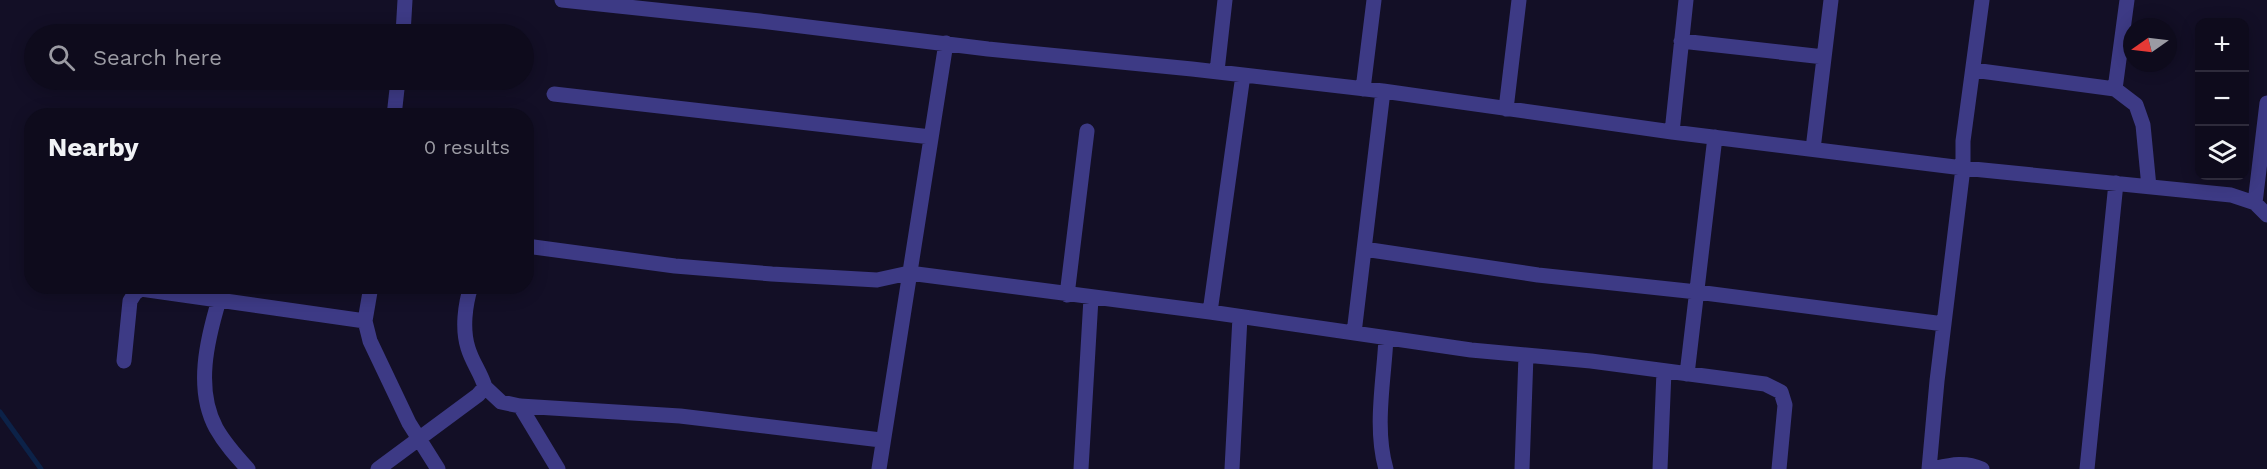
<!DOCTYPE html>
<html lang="en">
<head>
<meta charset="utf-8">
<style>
  body { margin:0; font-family:"Work Sans",sans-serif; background:#171425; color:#f1f3f6 }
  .controls { position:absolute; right:18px; top:18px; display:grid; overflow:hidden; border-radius:12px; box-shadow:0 3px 15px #0003 }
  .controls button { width:54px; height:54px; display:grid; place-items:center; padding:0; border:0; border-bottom:2px solid #2e2b3b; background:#0e0b1c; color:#f1f3f6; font:30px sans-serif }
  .compass { position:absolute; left:2123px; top:18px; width:54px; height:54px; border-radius:50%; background:#0e0b1c; box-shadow:0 3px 15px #0003; rotate:256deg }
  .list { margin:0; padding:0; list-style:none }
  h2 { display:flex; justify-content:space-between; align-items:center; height:78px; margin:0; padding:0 24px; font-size:26px }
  h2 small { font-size:20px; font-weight:400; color:#9b9ba3 }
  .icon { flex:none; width:33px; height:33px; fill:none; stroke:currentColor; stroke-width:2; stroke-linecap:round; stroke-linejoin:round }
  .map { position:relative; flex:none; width:2267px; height:469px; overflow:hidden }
  .search { position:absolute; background:#0e0b1c; box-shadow:0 3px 15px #0003; left:24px; top:24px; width:510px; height:66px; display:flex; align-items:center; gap:15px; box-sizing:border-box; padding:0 21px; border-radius:33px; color:#9b9ba3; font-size:22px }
  .panel { position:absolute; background:#0e0b1c; box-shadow:0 3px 15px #0003; left:24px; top:108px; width:510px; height:186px; border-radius:24px }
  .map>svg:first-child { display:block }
</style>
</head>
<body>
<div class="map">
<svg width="2267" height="469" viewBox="0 0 2267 469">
  <rect width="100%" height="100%" fill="#130f26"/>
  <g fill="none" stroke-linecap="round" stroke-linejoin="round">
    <path stroke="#0c2248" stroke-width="5" d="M 0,412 L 41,469"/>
    <path stroke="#3d3a85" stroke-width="15" d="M 562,0 L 760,21 L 988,49 L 1192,69 L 1383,91 L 1672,132 L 1963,168 L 2231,195 L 2255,203 L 2267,215
      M 403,34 L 405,0
      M 1681,41 L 1824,57
      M 1973,70 L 2115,89 L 2136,105 L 2143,125 L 2149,187
      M 1217,71 L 1225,0
      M 1363,89 L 1374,0
      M 2115,89 L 2127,0
      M 554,94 L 931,137
      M 1506,109 L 1519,0
      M 394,116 L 398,80
      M 1672,132 L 1686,0
      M 1813,149 L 1831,0
      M 2255,203 L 2267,103
      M 526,246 L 675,266 L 772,274 L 877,280 L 909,273 L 1210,312 L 1471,350 L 1591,361 L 1765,384 L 1781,392 L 1785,405 L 1779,469
      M 1364,249 L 1538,275 L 1697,292 L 1944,324
      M 1067,295 L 1087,131
      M 219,300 C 207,340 195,389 216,428 C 225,444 236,456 248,469
      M 1210,312 L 1243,75
      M 365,321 L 371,286
      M 1354,333 L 1383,91
      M 1386,338 C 1384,380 1374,428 1386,469
      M 124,361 L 130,301 L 135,293 L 141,289 L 365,321 L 370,341 L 409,423 L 438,469
      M 1687,374 L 1715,137
      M 485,387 L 501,402 L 520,406 L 680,416 L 881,440
      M 520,406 L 558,469
      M 378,469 L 478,395 L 485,387 C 481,373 472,362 468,348 C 462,329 465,305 471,286
      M 879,469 L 946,43
      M 1081,469 L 1091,298
      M 1232,469 L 1240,317
      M 1522,469 L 1526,355
      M 1660,469 L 1664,371
      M 1929,469 L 1937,381 L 1963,168 L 1963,141 L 1982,0
      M 1932,469 C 1950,465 1964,461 1982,469
      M 2087,469 L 2116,183"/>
  </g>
</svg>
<div class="controls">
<button>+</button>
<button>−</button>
<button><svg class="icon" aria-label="layers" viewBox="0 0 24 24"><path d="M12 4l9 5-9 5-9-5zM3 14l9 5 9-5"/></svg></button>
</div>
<svg class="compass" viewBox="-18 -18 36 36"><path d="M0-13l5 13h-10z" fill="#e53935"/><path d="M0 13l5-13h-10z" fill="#9b9ba3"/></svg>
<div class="search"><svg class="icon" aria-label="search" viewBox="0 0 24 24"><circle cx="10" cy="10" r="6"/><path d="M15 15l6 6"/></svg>Search here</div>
<section class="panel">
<h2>Nearby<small>0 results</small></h2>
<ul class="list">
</ul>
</section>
</div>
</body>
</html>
